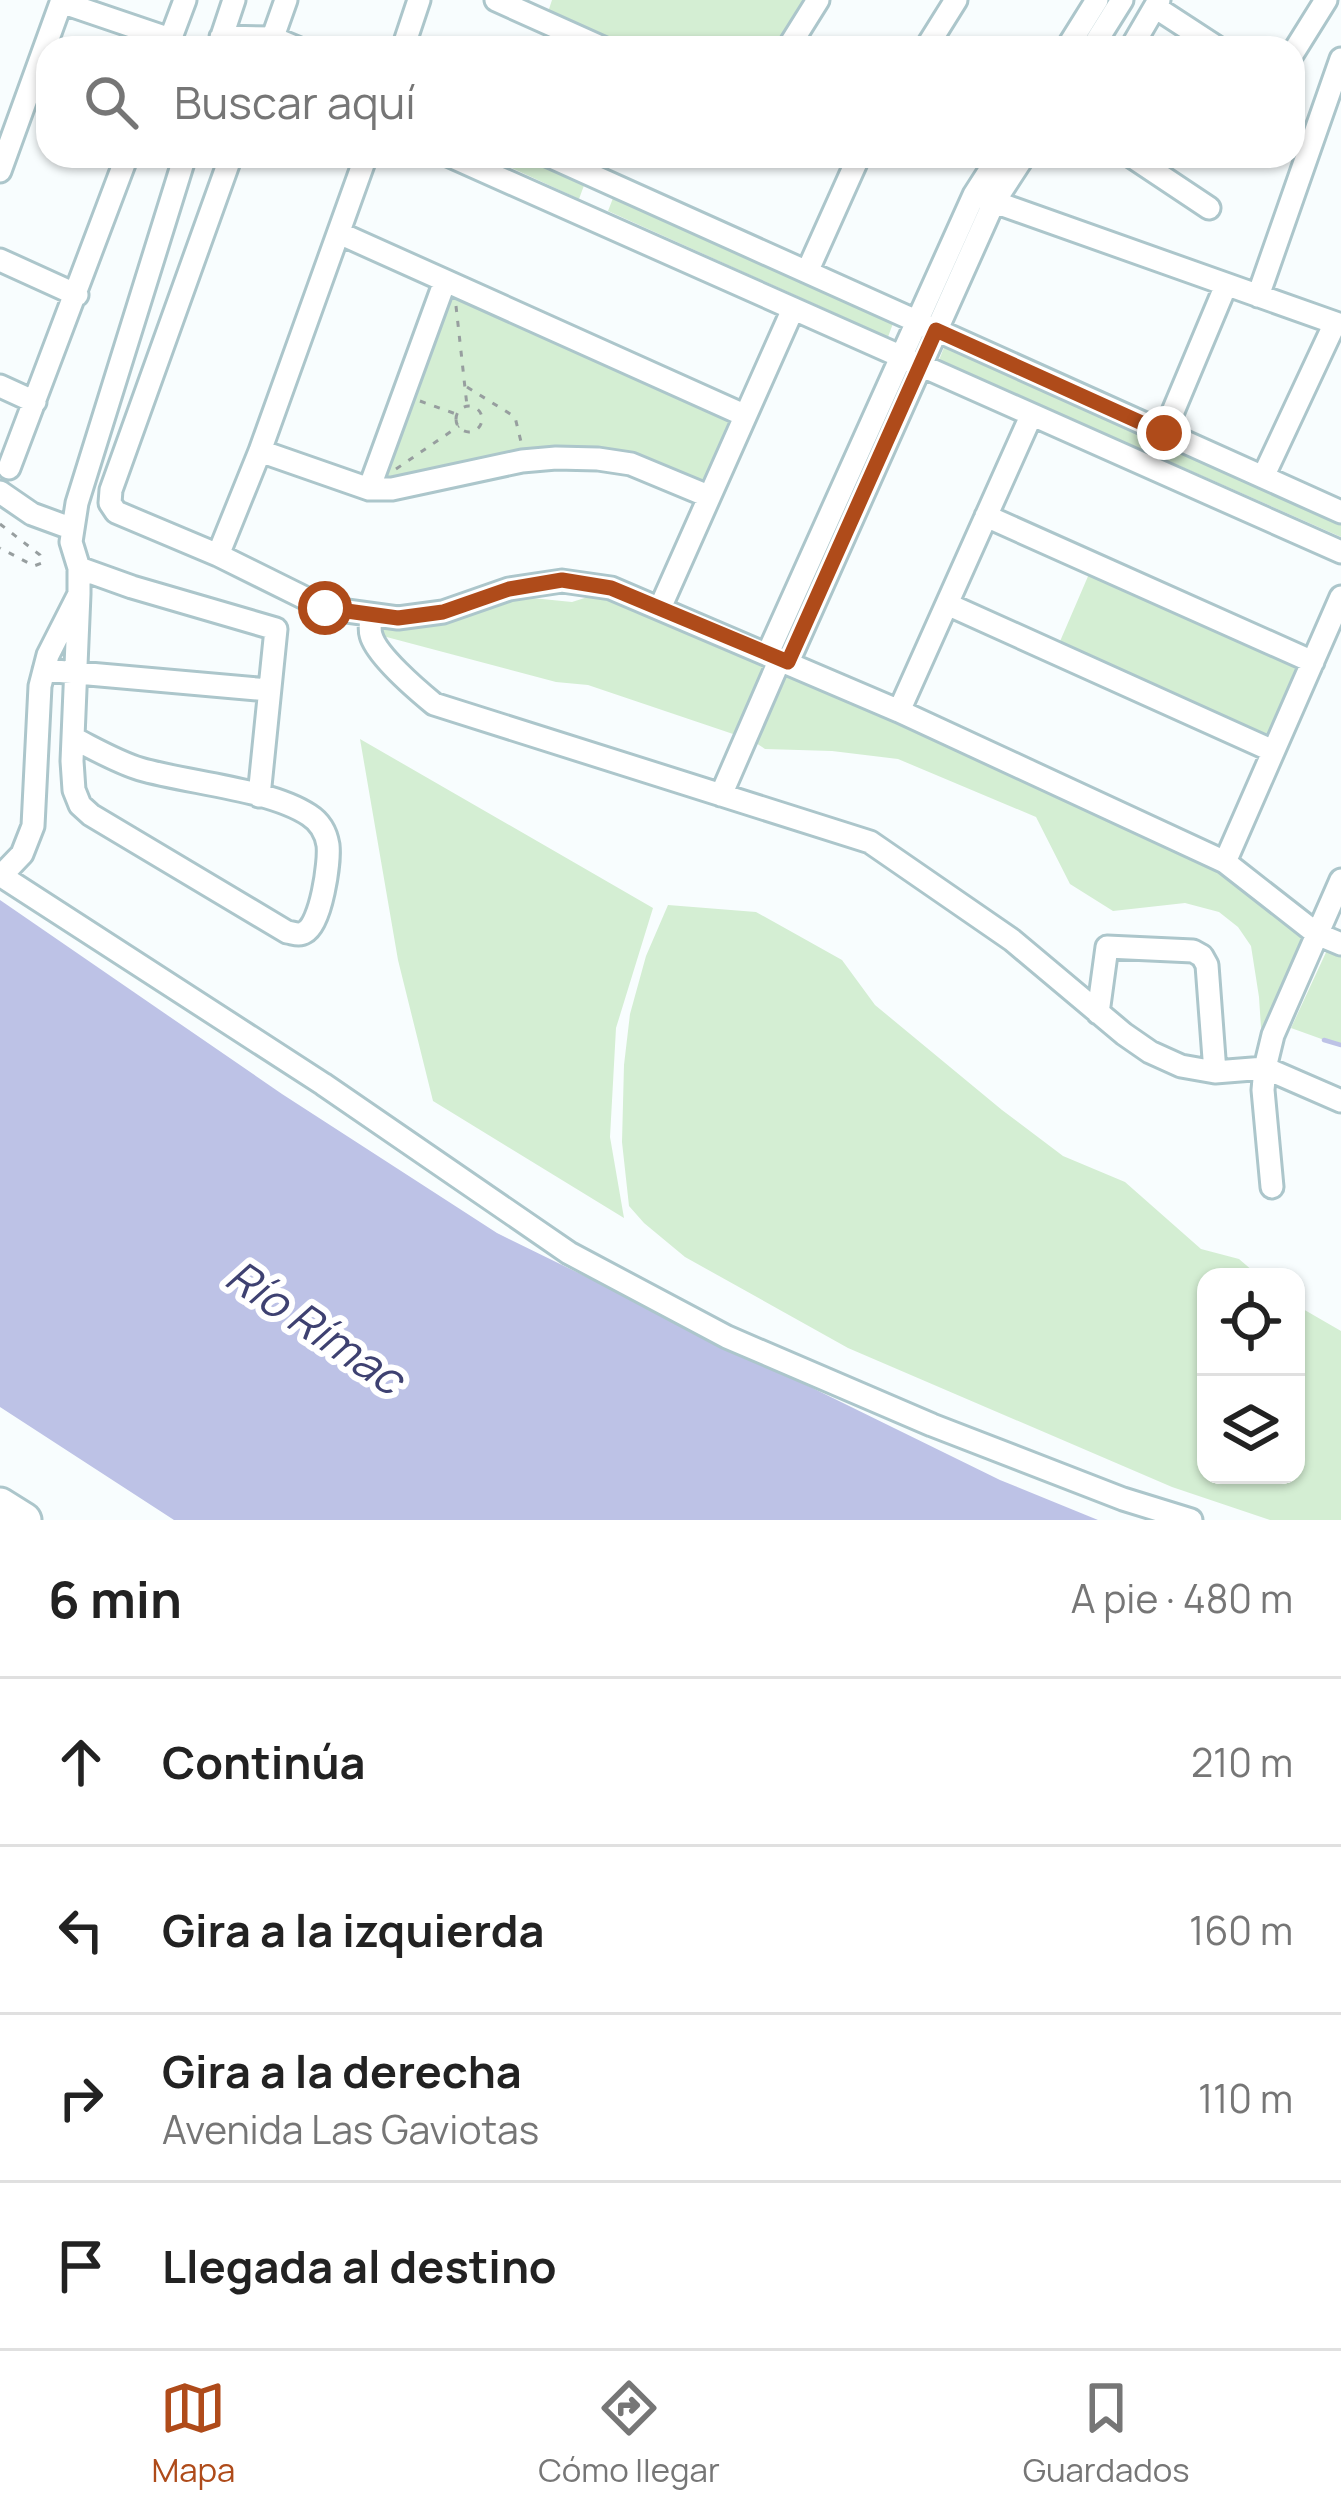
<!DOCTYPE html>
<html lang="es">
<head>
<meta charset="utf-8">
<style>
  body { margin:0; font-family:Manrope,sans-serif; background:#f6f6f6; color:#222 }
  .controls { position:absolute; right:36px; bottom:36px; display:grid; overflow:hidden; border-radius:24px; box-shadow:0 3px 9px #0004 }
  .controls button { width:108px; height:108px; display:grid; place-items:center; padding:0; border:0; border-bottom:3px solid #e0e0e0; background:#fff; color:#222; font:60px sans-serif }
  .stop { position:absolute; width:36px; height:36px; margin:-27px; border:9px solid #af4b1a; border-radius:50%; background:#fff }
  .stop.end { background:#af4b1a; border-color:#fff; box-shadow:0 3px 12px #0008 }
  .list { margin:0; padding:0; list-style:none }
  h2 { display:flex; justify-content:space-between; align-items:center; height:156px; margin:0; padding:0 48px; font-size:51px }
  h2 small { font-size:39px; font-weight:400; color:#767676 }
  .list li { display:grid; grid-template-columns:78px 1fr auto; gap:36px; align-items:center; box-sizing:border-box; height:168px; padding:0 48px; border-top:3px solid #e0e0e0 }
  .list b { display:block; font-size:45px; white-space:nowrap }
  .list p { margin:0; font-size:39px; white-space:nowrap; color:#767676 }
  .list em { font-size:39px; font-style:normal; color:#767676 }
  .icon { flex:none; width:66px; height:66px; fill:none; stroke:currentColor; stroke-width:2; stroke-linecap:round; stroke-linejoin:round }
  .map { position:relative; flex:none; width:1341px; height:1520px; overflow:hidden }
  .search { position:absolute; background:#fff; box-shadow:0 3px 9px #0004; left:36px; right:36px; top:36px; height:132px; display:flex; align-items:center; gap:30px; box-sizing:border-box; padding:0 42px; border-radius:36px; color:#767676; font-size:45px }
  .sheet { height:828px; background:#fff }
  nav { display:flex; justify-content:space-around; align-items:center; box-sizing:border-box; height:168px; border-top:3px solid #e0e0e0; background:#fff; font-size:33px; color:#767676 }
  nav a { display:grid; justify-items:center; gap:6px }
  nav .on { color:#af4b1a }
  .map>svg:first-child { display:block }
</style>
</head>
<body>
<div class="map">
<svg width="1341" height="1520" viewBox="0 0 1341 1520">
  <rect width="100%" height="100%" fill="#f8fdfe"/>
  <path fill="#d4eed3" d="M 552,0 L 810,0 L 780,48 L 615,48 L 550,20 L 548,12 Z
    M 486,156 L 533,156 L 586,180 L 579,199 Z
    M 615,193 L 895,318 L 888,337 L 608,211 Z
    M 447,292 L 734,419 L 703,485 L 610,453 L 399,482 L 384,478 L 382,470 Z
    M 947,340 L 1341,516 L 1341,537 L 939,360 Z
    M 1089,574 L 1298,665 L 1266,738 L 1058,646 Z
    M 594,595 L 765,664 L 736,735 L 588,685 L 556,682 L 379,635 L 380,620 L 445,616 L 522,597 L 572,602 Z
    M 787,671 L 1226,872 L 1310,936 L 1262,1043 L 1259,997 L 1251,946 L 1238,927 L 1219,912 L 1185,903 L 1113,911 L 1070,884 L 1036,817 L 898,759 L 832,751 L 765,749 L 756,743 Z
    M 360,739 L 653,908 L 616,1028 L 610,1137 L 624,1218 L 433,1101 L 398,960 Z
    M 668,905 L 756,912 L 842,960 L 875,1005 L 1002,1110 L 1063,1156 L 1125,1182 L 1201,1249 L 1239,1259 L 1260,1277 L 1206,1277 L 1206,1475 L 1296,1475 L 1296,1305 L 1341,1331 L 1341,1520 L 1270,1520 L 1172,1487 L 848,1348 L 685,1257 L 644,1223 L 629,1206 L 622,1142 L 624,1065 L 630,1014 L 646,956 Z
    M 1328,948 L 1341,954 L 1341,1046 L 1291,1028 Z"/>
  <path fill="#bdc2e6" d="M 0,900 L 282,1094 L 497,1233 L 1000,1480 L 1098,1520 L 174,1520 L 0,1407 Z"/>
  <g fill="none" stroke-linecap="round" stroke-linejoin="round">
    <path stroke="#bdc2e6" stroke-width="4.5" d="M 1324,1040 L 1341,1045"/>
    <defs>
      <path id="minor" d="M 496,0 L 603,48
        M 61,2 L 170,39
        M 1155,7 L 1218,48
        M 221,37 L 273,38 L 297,48
        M 219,45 L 234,0
        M 167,48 L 185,0
        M 269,48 L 286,0
        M 403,48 L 419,0
        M 788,48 L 818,0
        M 926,48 L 956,0
        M 1067,48 L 1097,0
        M 1092,48 L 1122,0
        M 1131,48 L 1159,0
        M 1293,53 L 1326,0
        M 231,156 L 111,490 L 110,503 L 116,512 L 218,555 L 325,608 L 398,618 L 443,612 L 509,589 L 562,581 L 611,588 L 899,711 L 1225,862 L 1317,934 L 1341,944
        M 450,156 L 1341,552
        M 549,156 L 1341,512
        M 1131,156 L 1209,208
        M 0,171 L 62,0
        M 986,199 L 1341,325
        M 339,233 L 744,415
        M 0,260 L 77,295
        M 807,272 L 859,156
        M 1258,296 L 1341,59
        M 0,386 L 35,402
        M 1164,433 L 1226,285
        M 260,451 L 369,489 L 392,489 L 522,461 L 556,458 L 598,459 L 631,464 L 708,496
        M 9,468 L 127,156
        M 1263,477 L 1335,323
        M 369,489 L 445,281
        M 0,492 L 32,514 L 73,529
        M 986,516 L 1313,662
        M 218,555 L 260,451 L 366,156
        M 79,568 L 132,587 L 276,629 L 259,796
        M 947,604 L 1273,751
        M 660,608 L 793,309
        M 371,615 C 371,621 369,629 371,635 C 376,655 417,690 434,704 L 870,842 L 1012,940 L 1124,1034 L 1150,1052 L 1181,1066 L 1215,1072 L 1265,1068 L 1341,1101
        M 768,653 L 974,195 L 999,156
        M 788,662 L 994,202 L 1024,156
        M 44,670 L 269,690
        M 899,711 L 1031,416
        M 73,738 C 95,749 117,762 140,769 C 188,783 270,789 309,815 C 320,822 326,833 328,845 C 330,862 321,924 305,932 C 299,936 294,933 287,932 L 91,815 L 80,805 L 74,790 L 72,761 L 79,594
        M 721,795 L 780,659
        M 1225,862 L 1341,597
        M 0,875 L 323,1084 L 569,1253 L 727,1337 L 932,1425 L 1123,1499 L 1191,1520
        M 1,876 L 22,854 L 33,826 L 40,686 L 48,655 L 79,594 L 79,568 L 71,542 L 77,503 L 185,156
        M 1098,1013 L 1107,947 L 1193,951 L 1202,956 L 1207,965 L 1215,1072
        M 1272,1187 L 1263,1090 L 1265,1068 L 1273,1035 L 1341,880"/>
      <path id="highway" d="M 0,1505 L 24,1520"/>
    </defs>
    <use href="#minor" stroke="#acc6cb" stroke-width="27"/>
    <use href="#highway" stroke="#acc6cb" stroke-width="39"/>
    <path stroke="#979e9f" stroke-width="3" stroke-dasharray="6 9" stroke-linecap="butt" d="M 456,306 L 467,406
      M 467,387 L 515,417 L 522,446
      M 420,401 L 456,414
      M456 419a13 13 0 1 1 26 0a13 13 0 1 1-26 0Z
      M 396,469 L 459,426
      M 0,524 L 40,555 L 42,563 L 34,566 L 0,548"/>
    <use href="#minor" stroke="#fff" stroke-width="21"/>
    <use href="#highway" stroke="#fff" stroke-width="33"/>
  </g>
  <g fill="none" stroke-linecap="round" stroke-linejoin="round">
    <path stroke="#af4b1a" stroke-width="15" d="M 325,608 L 398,618 L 443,612 L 509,589 L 562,580 L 611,588 L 788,662 L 936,330 L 1164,433"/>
  </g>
  <g text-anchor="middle" stroke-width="12" stroke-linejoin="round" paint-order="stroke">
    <g font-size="45" font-style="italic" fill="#3e4171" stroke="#fff">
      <text transform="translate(315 1327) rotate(34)" y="16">Río Rímac</text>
    </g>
  </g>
</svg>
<div class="controls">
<button><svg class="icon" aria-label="locate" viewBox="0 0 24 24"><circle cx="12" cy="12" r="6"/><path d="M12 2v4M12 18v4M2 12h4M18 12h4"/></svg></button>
<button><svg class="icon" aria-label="layers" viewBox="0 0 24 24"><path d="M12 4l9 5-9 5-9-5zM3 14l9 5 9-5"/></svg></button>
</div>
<div class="stop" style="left:325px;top:608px"></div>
<div class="stop end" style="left:1164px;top:433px"></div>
<div class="search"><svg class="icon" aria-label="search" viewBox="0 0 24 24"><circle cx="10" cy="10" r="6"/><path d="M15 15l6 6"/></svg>Buscar aquí</div>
</div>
<section class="sheet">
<h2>6 min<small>A pie · 480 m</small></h2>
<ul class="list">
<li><svg class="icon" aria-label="ahead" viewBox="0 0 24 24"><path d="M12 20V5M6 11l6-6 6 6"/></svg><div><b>Continúa</b></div><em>210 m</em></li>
<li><svg class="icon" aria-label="left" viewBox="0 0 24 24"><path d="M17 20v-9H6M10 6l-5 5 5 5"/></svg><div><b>Gira a la izquierda</b></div><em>160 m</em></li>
<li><svg class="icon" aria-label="right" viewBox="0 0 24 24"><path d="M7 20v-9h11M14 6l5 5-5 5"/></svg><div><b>Gira a la derecha</b><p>Avenida Las Gaviotas</p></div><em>110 m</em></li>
<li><svg class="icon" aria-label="arrive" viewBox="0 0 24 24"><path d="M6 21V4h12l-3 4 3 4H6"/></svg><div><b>Llegada al destino</b></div></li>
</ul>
</section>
<nav>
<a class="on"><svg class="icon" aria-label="map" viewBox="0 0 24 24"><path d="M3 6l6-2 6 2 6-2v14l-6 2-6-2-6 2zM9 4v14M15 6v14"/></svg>Mapa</a>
<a><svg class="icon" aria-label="directions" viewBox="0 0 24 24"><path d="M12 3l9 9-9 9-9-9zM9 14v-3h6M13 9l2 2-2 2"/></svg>Cómo llegar</a>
<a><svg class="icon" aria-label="saved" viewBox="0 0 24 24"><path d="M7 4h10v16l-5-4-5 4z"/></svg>Guardados</a>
</nav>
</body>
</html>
